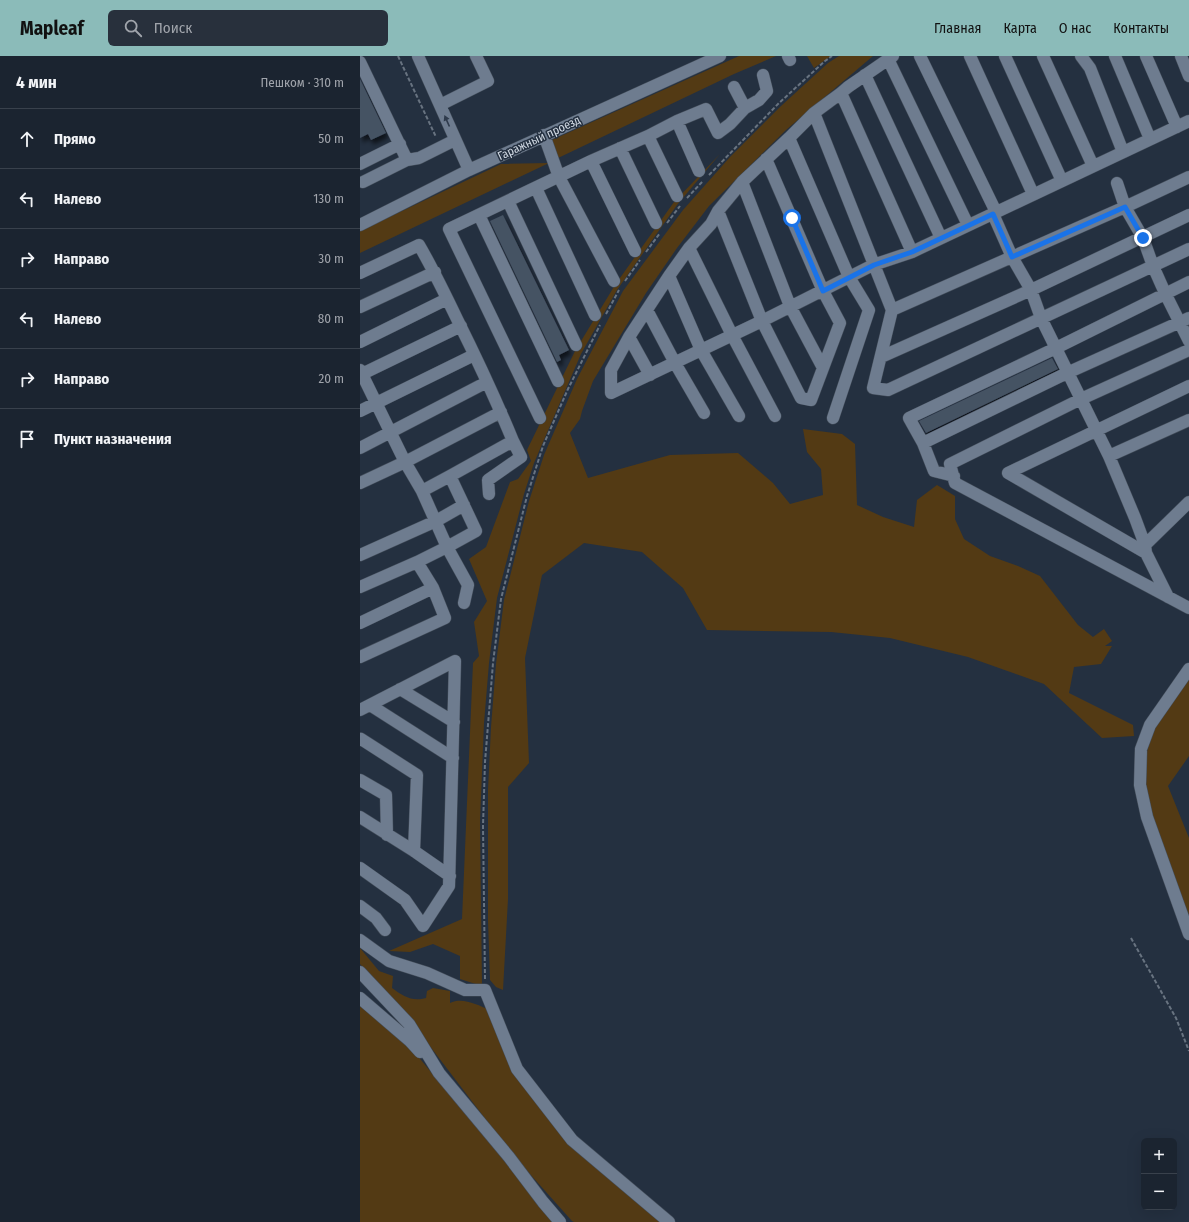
<!DOCTYPE html>
<html lang="ru">
<head>
<meta charset="utf-8">
<style>
  body { margin:0; font-family:"Fira Sans Condensed",sans-serif; background:#28303c; color:#f1f3f6 }
  .controls { position:absolute; right:12px; bottom:12px; display:grid; overflow:hidden; border-radius:6px; box-shadow:0 4px 16px #0002 }
  .controls button { width:36px; height:36px; display:grid; place-items:center; padding:0; border:0; border-bottom:1px solid #39414c; background:#1b2430; color:#f1f3f6; font:20px sans-serif }
  .stop { position:absolute; width:12px; height:12px; margin:-9px; border:3px solid #1a73e8; border-radius:50%; background:#fff }
  .stop.end { background:#1a73e8; border-color:#fff; box-shadow:0 1px 4px #0008 }
  .list { margin:0; padding:0; list-style:none }
  h2 { display:flex; justify-content:space-between; align-items:center; height:52px; margin:0; padding:0 16px; font-size:17px }
  h2 small { font-size:13px; font-weight:400; color:#a0a4ab }
  .list li { display:grid; grid-template-columns:26px 1fr auto; gap:12px; align-items:center; box-sizing:border-box; height:60px; padding:0 16px; border-top:1px solid #39414c }
  .list b { display:block; font-size:15px; white-space:nowrap }
  .list em { font-size:13px; font-style:normal; color:#a0a4ab }
  .icon { flex:none; width:22px; height:22px; fill:none; stroke:currentColor; stroke-width:2; stroke-linecap:round; stroke-linejoin:round }
  .map { position:relative; flex:none; width:829px; height:1166px; overflow:hidden }
  header { display:flex; align-items:center; gap:24px; box-sizing:border-box; height:56px; padding:0 20px; background:#8bbbb9; color:#111 }
  header strong { font-size:19px }
  nav { display:flex; gap:22px; margin-inline-start:auto; font-size:14px }
  .search { width:280px; height:36px; background:#28303c; display:flex; align-items:center; gap:10px; box-sizing:border-box; padding:0 14px; border-radius:6px; color:#a0a4ab; font-size:15px }
  main { display:flex }
  aside { flex:1; background:#1b2430 }
  .map>svg:first-child { display:block }
</style>
</head>
<body>
<header>
<strong>Mapleaf</strong>
<div class="search"><svg class="icon" aria-label="search" viewBox="0 0 24 24"><circle cx="10" cy="10" r="6"/><path d="M15 15l6 6"/></svg>Поиск</div>
<nav><a>Главная</a><a>Карта</a><a>О нас</a><a>Контакты</a></nav>
</header>
<main>
<aside>
<h2>4 мин<small>Пешком · 310 m</small></h2>
<ul class="list">
<li><svg class="icon" aria-label="ahead" viewBox="0 0 24 24"><path d="M12 20V5M6 11l6-6 6 6"/></svg><div><b>Прямо</b></div><em>50 m</em></li>
<li><svg class="icon" aria-label="left" viewBox="0 0 24 24"><path d="M17 20v-9H6M10 6l-5 5 5 5"/></svg><div><b>Налево</b></div><em>130 m</em></li>
<li><svg class="icon" aria-label="right" viewBox="0 0 24 24"><path d="M7 20v-9h11M14 6l5 5-5 5"/></svg><div><b>Направо</b></div><em>30 m</em></li>
<li><svg class="icon" aria-label="left" viewBox="0 0 24 24"><path d="M17 20v-9H6M10 6l-5 5 5 5"/></svg><div><b>Налево</b></div><em>80 m</em></li>
<li><svg class="icon" aria-label="right" viewBox="0 0 24 24"><path d="M7 20v-9h11M14 6l5 5-5 5"/></svg><div><b>Направо</b></div><em>20 m</em></li>
<li><svg class="icon" aria-label="arrive" viewBox="0 0 24 24"><path d="M6 21V4h12l-3 4 3 4H6"/></svg><div><b>Пункт назначения</b></div></li>
</ul>
</aside>
<div class="map">
<svg width="829" height="1166" viewBox="0 0 829 1166">
  <defs>
    <filter id="shadow"><feDropShadow dx="2.5" dy="4.5" stdDeviation="2" flood-color="#0009"/></filter>
  </defs>
  <rect width="100%" height="100%" fill="#243040"/>
  <path fill="#533a14" d="M 379,0 L 416,0 L 374,18 L 196,103 L 192,84 Z
    M 447,0 L 471,0 L 454,12 Z
    M 479,0 L 513,0 L 426,74 L 349,150 L 317,192 L 286,237 L 233,325 L 222,355 L 220,363 L 210,377 L 228,422 L 310,399 L 378,397 L 413,427 L 430,448 L 463,439 L 461,413 L 447,396 L 443,373 L 482,378 L 495,388 L 497,449 L 523,461 L 554,471 L 557,444 L 577,429 L 595,440 L 595,463 L 604,483 L 630,500 L 658,510 L 680,520 L 718,569 L 733,581 L 744,573 L 752,585 L 745,590 L 752,590 L 741,608 L 714,611 L 709,637 L 773,669 L 774,680 L 742,682 L 684,628 L 608,601 L 530,582 L 471,576 L 347,574 L 323,532 L 282,496 L 224,487 L 182,519 L 165,602 L 169,707 L 148,731 L 148,843 L 143,934 L 136,931 L 130,924 L 128,864 L 128,734 L 131,671 L 136,608 L 144,544 L 169,445 L 184,399 L 217,323 L 263,235 L 323,154 L 370,101 L 421,50 L 468,7 Z
    M 360,98 L 317,149 L 257,234 L 221,298 L 174,407 L 164,438 L 137,542 L 129,607 L 124,667 L 120,765 L 122,930 L 100,923 L 100,900 L 73,888 L 50,896 L 29,895 L 102,863 L 113,607 L 119,600 L 114,566 L 127,545 L 109,503 L 126,491 L 150,426 L 158,423 L 171,405 L 167,394 L 215,295 L 255,229 L 314,146 Z
    M 189,107 L 0,197 L 0,175 L 141,108 Z
    M 829,622 L 829,700 L 808,730 L 829,782 L 829,867 L 809,814 L 787,742 L 784,706 L 793,674 Z
    M 0,892 L 19,915 L 33,920 L 32,932 C 43,940 52,946 66,942 L 67,935 L 73,932 L 90,935 L 90,947 C 103,941 117,949 130,954 L 156,1015 L 211,1086 L 304,1166 L 214,1166 L 212,1165 L 152,1098 L 50,964 L 0,908 Z
    M 0,947 L 37,975 L 195,1166 L 0,1166 Z"/>
  <path fill="#455263" filter="url(#shadow)" d="M 0,23 L 26,77 L 11,84 L 8,78 L 0,82 Z
    M 143,159 L 209,294 L 199,299 L 201,304 L 197,306 L 130,165 Z
    M 692,302 L 698,313 L 566,377 L 559,365 Z"/>
  <g fill="none" stroke-linecap="round" stroke-linejoin="round">
    <defs>
      <path id="minor" d="M 58,0 L 109,114
        M 428,0 L 430,4
        M 533,0 L 488,31 L 481,37 L 454,57 L 429,82 L 382,126 L 358,155 L 351,168 L 329,192 L 309,220 L 269,281 L 251,314 L 251,337 L 402,265 L 513,209 L 552,196 L 829,65
        M 560,0 L 636,156
        M 610,0 L 673,138
        M 645,0 L 702,125
        M 683,0 L 733,110
        M 721,0 L 730,12 L 763,96
        M 755,0 L 790,83
        M 786,0 L 817,71
        M 821,0 L 829,20
        M 528,3 L 608,169
        M 0,6 L 47,104
        M 505,19 L 581,182
        M 374,31 L 385,52
        M 481,37 L 552,196
        M 80,49 L 128,25 L 116,0
        M 454,57 L 532,254 L 513,332 L 528,334 L 829,193
        M 317,65 L 339,115
        M 184,79 L 199,121 L 254,225
        M 288,80 L 317,140
        M 429,82 L 489,221 L 509,254 L 473,362
        M 260,92 L 296,167
        M 231,105 L 275,195
        M 0,108 L 40,88
        M 3,126 L 47,104 L 59,102 L 95,84
        M 382,126 L 430,250 L 463,312
        M 757,127 L 765,151 L 783,182 L 793,210 L 805,237 L 829,285
        M 176,132 L 235,259
        M 148,145 L 216,289
        M 358,155 L 402,265 L 441,342 L 451,344 L 480,267 L 463,235 L 406,103
        M 633,158 L 652,201 L 671,234 L 681,262 L 749,400 L 775,462 L 785,489 L 786,497 L 808,541
        M 119,159 L 198,325
        M 0,169 L 109,114 L 360,0
        M 329,192 L 372,279 L 415,360
        M 0,217 L 59,189 C 73,213 85,238 97,263 C 117,303 136,344 153,385 L 90,420 L 62,435
        M 309,220 L 341,294 L 379,360
        M 0,251 L 75,216
        M 287,254 L 315,307 L 344,357
        M 532,254 L 765,151 L 829,121
        M 269,281 L 290,319
        M 0,286 L 87,243
        M 829,294 L 721,343 L 590,408 L 595,427 L 829,552
        M 521,301 L 671,234 L 829,159
        M 0,314 L 45,406 L 62,435 L 87,491 L 108,529 L 104,547
        M 0,319 L 101,270
        M 0,355 L 114,299
        M 180,362 L 89,173 L 231,105 L 288,80 L 317,65 L 346,53 L 358,77 L 370,68 L 385,52 L 399,44 L 407,35 L 403,19
        M 563,387 L 549,362 L 696,292 L 829,226
        M 0,392 L 127,326
        M 749,400 L 829,364
        M 594,420 L 574,415 L 563,387 L 707,317 L 829,262
        M 0,427 L 45,406 L 141,356
        M 129,438 L 128,424 L 161,401 L 153,385
        M 785,489 L 829,446
        M 786,497 L 648,417 L 829,330
        M 0,499 L 76,465 L 104,449
        M 57,506 L 87,491 L 116,475 L 90,420
        M 0,531 L 57,506 L 73,532 L 85,562 L 0,601
        M 0,567 L 73,532
        M 829,613 L 790,669 L 781,693 L 780,729 L 787,761 L 829,878
        M 40,633 L 94,666
        M 10,649 L 93,702
        M 0,654 L 95,605 L 89,830 L 63,870 L 45,844 L 0,812
        M 0,684 L 1,683 L 57,719 L 54,795
        M 0,724 L 26,739 L 27,779
        M 0,761 L 54,795 L 90,820
        M 0,850 L 16,862 L 25,874
        M 0,884 L 29,905 L 67,917 L 105,934 L 125,934 L 157,1013 L 212,1084 L 309,1166
        M 0,916 L 49,968 L 79,1017 L 149,1101 L 183,1146 L 200,1166
        M 0,942 L 50,985 L 60,996"/>
    </defs>
    <use href="#minor" stroke="#444e5b" stroke-width="13"/>
    <path stroke="#687380" stroke-width="2" stroke-dasharray="4 2" stroke-linecap="butt" d="M 38,0 L 76,81
      M 349,119 L 419,47 L 465,5 L 472,0
      M 327,142 L 343,125
      M 307,167 L 320,150
      M 286,196 L 300,177
      M 265,225 L 280,204
      M 246,258 L 259,234
      M 771,882 L 816,962 L 829,995
      M 125,923 L 123,770 L 125,706 L 133,607 L 141,543 L 167,440 L 183,390 L 208,333 L 240,269"/>
    <use href="#minor" stroke="#6e7c8f" stroke-width="12"/>
  </g>
  <defs><path id="oneway-solid" d="M-6-.8H1V-3.2L6.5 0L1 3.2V.8H-6Z"/></defs>
  <use fill="#2f3b4c" href="#oneway-solid" transform="translate(87 65) rotate(-114)"/>
  <g fill="none" stroke-linecap="round" stroke-linejoin="round">
    <path stroke="#1a73e8" stroke-width="5" d="M 432,162 L 463,235 L 514,209 L 552,196 L 633,158 L 652,201 L 765,151 L 783,182"/>
  </g>
  <g text-anchor="middle" stroke-width="3" stroke-linejoin="round" paint-order="stroke">
    <g font-size="12" fill="#d2dae4" stroke="#243040">
      <text transform="translate(179 82) rotate(-25)" y="4">Гаражный проезд</text>
    </g>
  </g>
</svg>
<div class="controls">
<button>+</button>
<button>−</button>
</div>
<div class="stop" style="left:432px;top:162px"></div>
<div class="stop end" style="left:783px;top:182px"></div>
</div>
</main>
</body>
</html>
